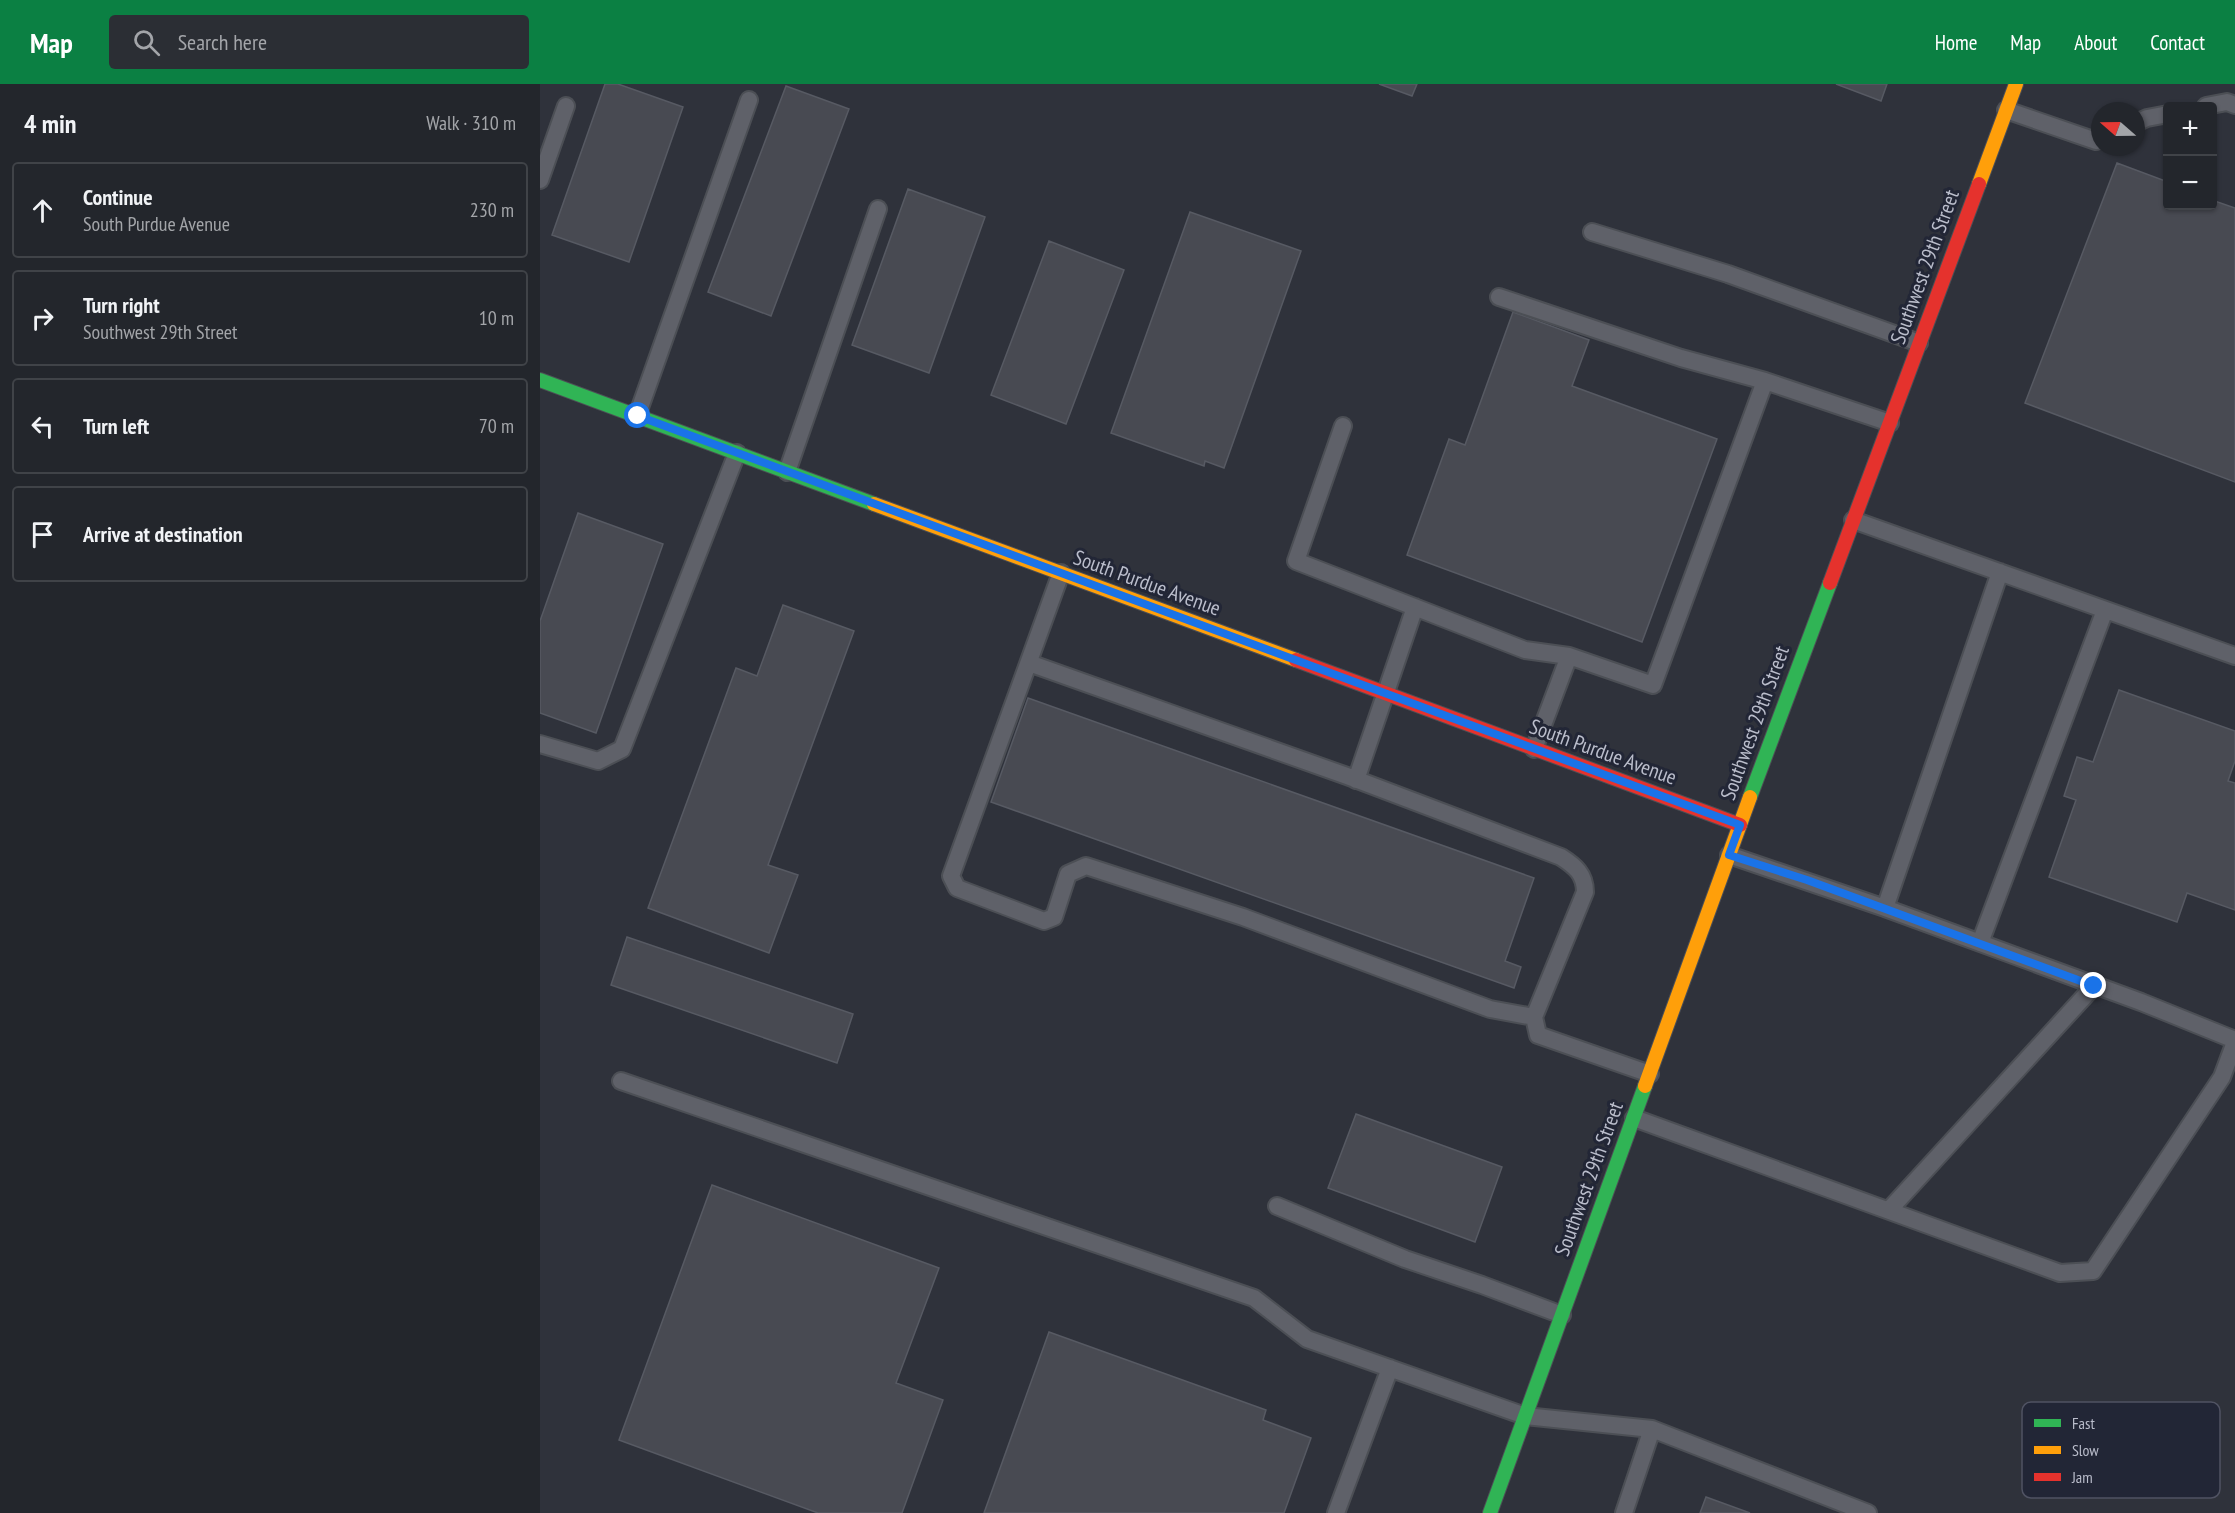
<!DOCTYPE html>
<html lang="en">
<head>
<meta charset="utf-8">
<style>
  body { margin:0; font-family:"PT Sans Narrow",sans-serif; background:#2b2e34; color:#f1f3f6 }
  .controls { position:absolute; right:18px; top:18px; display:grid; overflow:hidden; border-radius:6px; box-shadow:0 2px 4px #0004 }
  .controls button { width:54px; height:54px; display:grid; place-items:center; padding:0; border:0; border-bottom:2px solid #404348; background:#23262c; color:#f1f3f6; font:30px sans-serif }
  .compass { position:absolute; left:1551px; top:18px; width:54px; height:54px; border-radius:50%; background:#23262c; box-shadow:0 2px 4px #0004; rotate:290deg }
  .stop { position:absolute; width:18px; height:18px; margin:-14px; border:4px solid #1a73e8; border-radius:50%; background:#fff }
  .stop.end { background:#1a73e8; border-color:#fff; box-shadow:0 2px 6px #0008 }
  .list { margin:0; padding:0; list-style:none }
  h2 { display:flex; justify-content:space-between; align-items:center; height:78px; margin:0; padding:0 24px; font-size:26px }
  h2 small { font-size:20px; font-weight:400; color:#a3a5a9 }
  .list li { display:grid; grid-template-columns:39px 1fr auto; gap:18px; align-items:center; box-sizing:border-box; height:96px; margin:0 12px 12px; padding:0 12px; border:2px solid #404348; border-radius:6px }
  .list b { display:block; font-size:22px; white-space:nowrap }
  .list p { margin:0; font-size:20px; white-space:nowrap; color:#a3a5a9 }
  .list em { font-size:20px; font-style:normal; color:#a3a5a9 }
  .icon { flex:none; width:33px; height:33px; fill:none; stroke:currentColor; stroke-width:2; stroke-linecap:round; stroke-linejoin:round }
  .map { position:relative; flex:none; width:1695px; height:1429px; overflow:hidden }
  header { display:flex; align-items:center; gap:36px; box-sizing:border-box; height:84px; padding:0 30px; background:#0b8043; color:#fff }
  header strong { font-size:28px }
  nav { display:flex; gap:33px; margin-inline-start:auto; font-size:21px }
  .search { width:420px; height:54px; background:#2b2e34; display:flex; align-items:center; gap:15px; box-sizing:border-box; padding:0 21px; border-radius:6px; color:#a3a5a9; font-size:22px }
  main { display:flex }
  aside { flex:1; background:#23262c }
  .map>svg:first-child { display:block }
</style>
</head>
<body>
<header>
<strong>Map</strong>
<div class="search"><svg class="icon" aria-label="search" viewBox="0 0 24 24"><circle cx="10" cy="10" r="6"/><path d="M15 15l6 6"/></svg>Search here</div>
<nav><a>Home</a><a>Map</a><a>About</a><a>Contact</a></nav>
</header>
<main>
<aside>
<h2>4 min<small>Walk · 310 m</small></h2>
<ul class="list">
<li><svg class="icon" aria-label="ahead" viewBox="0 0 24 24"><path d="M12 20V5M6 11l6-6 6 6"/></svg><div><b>Continue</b><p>South Purdue Avenue</p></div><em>230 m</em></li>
<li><svg class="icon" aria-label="right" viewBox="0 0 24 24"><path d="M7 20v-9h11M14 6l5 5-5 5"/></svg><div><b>Turn right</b><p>Southwest 29th Street</p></div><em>10 m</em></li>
<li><svg class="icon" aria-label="left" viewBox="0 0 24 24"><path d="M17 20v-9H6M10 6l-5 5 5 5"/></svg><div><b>Turn left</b></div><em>70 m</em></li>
<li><svg class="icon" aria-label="arrive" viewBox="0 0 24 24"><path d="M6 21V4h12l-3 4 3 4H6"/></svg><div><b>Arrive at destination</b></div></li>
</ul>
</aside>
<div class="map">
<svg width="1695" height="1429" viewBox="0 0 1695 1429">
  <rect width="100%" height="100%" fill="#2f323b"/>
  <path fill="#484a52" stroke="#575a63" stroke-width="1.5" d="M 65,0 L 78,0 L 143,23 L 89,178 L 12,151 Z
    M 839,0 L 877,0 L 872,12 Z
    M 1296,0 L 1347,0 L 1341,17 Z
    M 246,2 L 309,25 L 231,232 L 168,208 Z
    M 1577,79 L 1628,98 L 1628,122 L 1672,122 L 1672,116 L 1695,124 L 1695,398 L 1485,319 Z
    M 368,105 L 445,133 L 389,289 L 312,261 Z
    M 650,128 L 761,167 L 684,384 L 665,377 L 664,382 L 571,349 Z
    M 509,157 L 584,186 L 526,340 L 451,311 Z
    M 973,228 L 1049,256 L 1032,302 L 1177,355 L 1102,558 L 867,471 L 909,355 L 925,361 Z
    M 38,429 L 123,460 L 56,649 L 0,629 L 0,537 Z
    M 243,521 L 314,547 L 228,781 L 258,791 L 229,869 L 108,824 L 196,584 L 217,592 Z
    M 1579,606 L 1695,647 L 1695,677 L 1688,697 L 1695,699 L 1695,826 L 1647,809 L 1637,838 L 1509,793 L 1536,716 L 1524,712 L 1537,673 L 1553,678 Z
    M 488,614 L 994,794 L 965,877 L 981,883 L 974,904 L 451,718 Z
    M 87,853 L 313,930 L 297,979 L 71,901 Z
    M 816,1030 L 962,1083 L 935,1158 L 788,1104 Z
    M 172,1101 L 399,1184 L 356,1299 L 403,1316 L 362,1429 L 278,1429 L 79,1356 Z
    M 509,1248 L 726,1326 L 723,1336 L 771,1354 L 744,1429 L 444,1429 Z
    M 1166,1413 L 1210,1429 L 1160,1429 Z"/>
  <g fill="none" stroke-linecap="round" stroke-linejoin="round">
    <defs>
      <path id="lane" d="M 1666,22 L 1687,18 L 1695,21
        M 1466,26 L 1556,57 L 1560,55
        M 1596,39 L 1607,34 L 1628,30
        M 0,96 L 26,22
        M 1052,148 L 1188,190 L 1379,259
        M 959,213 L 1141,274 L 1225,297 L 1350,339
        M 97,332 L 209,16
        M 803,342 L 756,477 L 985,566 L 1029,572 L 1113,601 L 1225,297
        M 247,388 L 338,125
        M 1313,436 L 1695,572
        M 521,489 L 411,792 L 417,804 L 504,837 L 514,833 L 528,790 L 546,782 L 703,833 L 950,925 L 994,933
        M 489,579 L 807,692 L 1021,773 C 1035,782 1045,790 1045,808 L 994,933 L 998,951 L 1110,990
        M 0,660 L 58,677 L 82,665 L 197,369
        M 994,665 L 1029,572
        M 816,696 L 875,523
        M 1189,771 L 1345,824 L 1601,918 L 1695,956
        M 1345,824 L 1460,488
        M 1440,859 L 1565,526
        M 81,997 L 714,1214 L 767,1255 L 985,1332 L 1112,1345 L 1328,1429
        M 1094,1034 L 1520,1189 L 1553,1187 L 1682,993 L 1695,958
        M 737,1122 L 865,1175 L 942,1201 L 1022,1231
        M 1349,1126 L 1554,902
        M 796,1429 L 850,1284
        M 1084,1429 L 1112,1345"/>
      <path id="fast" d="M 0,296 L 334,420
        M 1210,713 L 1290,499
        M 950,1429 L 1105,1002"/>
      <path id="slow" d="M 1439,100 L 1476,0
        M 334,420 L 756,576
        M 1105,1002 L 1210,713"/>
      <path id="jam" d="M 1290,499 L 1439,100
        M 756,576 L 1200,741"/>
    </defs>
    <use href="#lane" stroke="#4c4f55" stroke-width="20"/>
    <use href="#fast" stroke="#4c4f55" stroke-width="16"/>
    <use href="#slow" stroke="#4c4f55" stroke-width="16"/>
    <use href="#jam" stroke="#4c4f55" stroke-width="16"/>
    <use href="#lane" stroke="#5f6169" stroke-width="16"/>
    <use href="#fast" stroke="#30b455" stroke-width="14"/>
    <use href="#slow" stroke="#ff9f0a" stroke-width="14"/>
    <use href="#jam" stroke="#e5322d" stroke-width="14"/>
  </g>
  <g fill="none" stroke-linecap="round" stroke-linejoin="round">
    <path stroke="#1a73e8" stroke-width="8" d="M 98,332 L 1200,741 L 1189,771 L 1267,796 L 1554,902"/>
  </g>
  <g text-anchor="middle" stroke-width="6" stroke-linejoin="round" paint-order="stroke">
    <g font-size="21" fill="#babdcb" stroke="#222636">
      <text transform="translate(1385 183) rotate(-70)" y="7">Southwest 29th Street</text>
      <text transform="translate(607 499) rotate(20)" y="7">South Purdue Avenue</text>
      <text transform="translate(1215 639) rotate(-70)" y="7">Southwest 29th Street</text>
      <text transform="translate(1063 668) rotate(20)" y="7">South Purdue Avenue</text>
      <text transform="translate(1049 1095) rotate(-70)" y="7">Southwest 29th Street</text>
    </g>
  </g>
  <rect x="1482" y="1318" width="198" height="96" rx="9" fill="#222636" stroke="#505363" stroke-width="1.5"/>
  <rect x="1494" y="1335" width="27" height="8" fill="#30b455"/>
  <rect x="1494" y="1362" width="27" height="8" fill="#ff9f0a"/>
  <rect x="1494" y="1389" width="27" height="8" fill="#e5322d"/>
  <g font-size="16" fill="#babdcb">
    <text x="1532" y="1345">Fast</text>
    <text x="1532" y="1372">Slow</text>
    <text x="1532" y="1399">Jam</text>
  </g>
</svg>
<div class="controls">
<button>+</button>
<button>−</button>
</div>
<svg class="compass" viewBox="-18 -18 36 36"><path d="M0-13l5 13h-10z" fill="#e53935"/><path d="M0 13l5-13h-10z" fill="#a3a5a9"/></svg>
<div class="stop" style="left:98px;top:332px"></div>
<div class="stop end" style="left:1554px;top:902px"></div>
</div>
</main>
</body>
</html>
